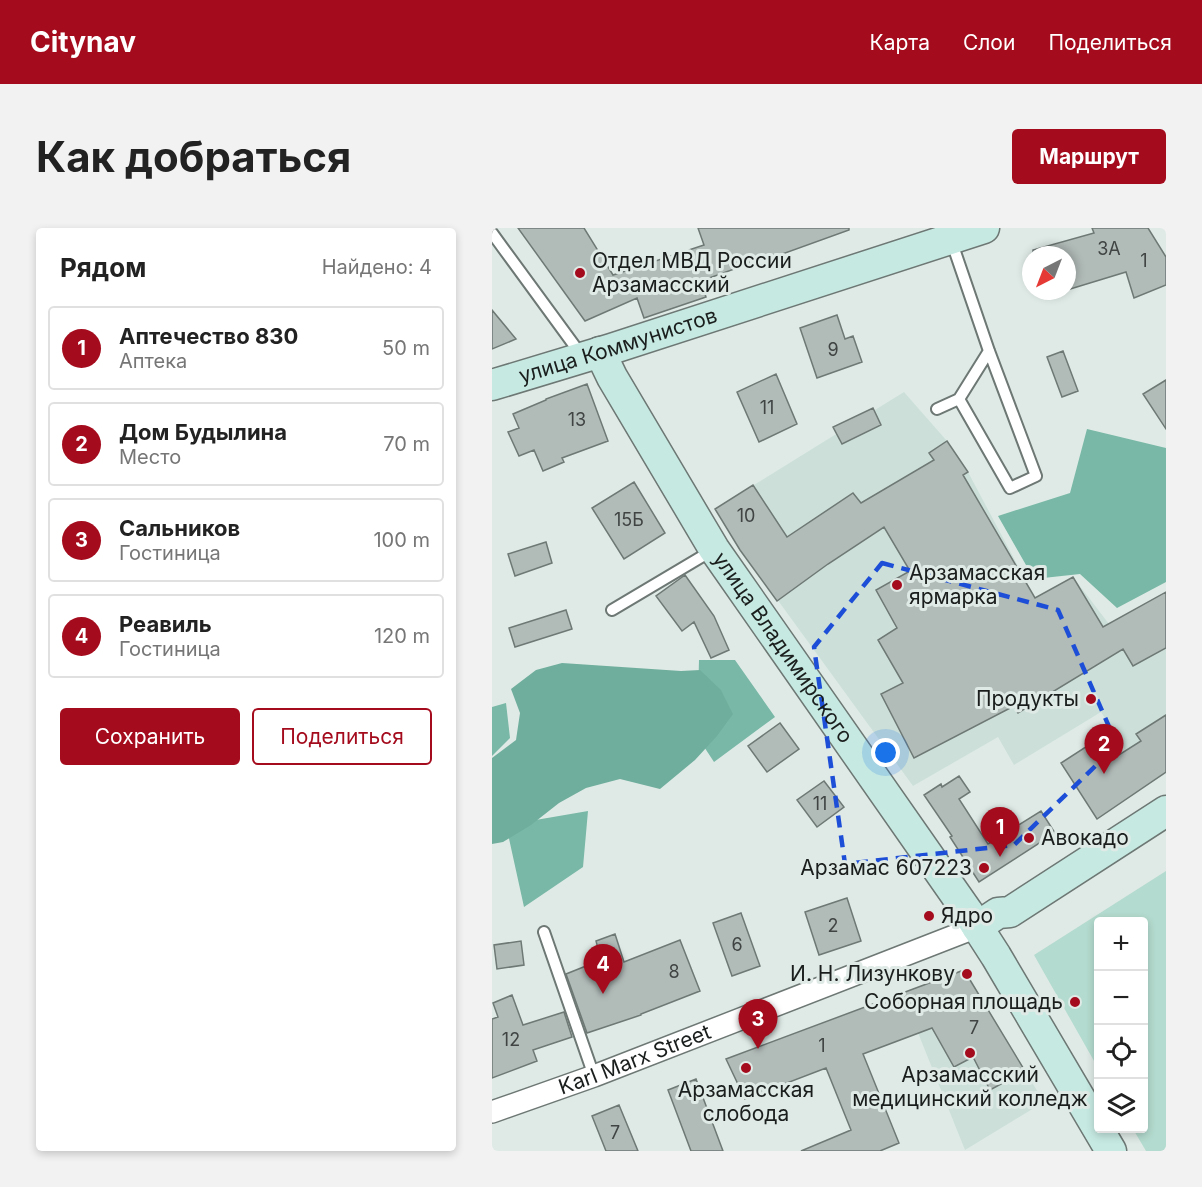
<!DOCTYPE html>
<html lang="ru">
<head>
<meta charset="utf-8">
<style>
  body { margin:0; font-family:Inter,sans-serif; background:#f2f2f2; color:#222 }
  .controls { position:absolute; right:18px; bottom:18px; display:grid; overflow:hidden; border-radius:6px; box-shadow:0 3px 9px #0003 }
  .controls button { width:54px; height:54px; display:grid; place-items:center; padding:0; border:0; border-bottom:2px solid #e0e0e0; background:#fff; color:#222; font:30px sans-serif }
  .compass { position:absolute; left:530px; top:18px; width:54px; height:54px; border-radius:50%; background:#fff; box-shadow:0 3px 9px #0003; rotate:222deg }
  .you { position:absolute; left:394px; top:525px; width:21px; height:21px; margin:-15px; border:4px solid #fff; border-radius:50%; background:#1a73e8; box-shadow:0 0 0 9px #1a73e833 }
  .badge { display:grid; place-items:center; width:39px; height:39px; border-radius:50%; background:#a40b1d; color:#fff; font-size:20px; font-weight:700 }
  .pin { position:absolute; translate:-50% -50px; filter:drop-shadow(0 2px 3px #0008) }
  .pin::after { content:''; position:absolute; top:32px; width:21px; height:18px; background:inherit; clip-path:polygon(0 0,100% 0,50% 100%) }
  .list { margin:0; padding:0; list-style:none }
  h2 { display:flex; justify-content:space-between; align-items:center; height:78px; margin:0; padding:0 24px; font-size:26px }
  h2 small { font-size:20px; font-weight:400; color:#767676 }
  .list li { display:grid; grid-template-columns:39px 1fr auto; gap:18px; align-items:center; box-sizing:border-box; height:84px; margin:0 12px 12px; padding:0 12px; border:2px solid #e0e0e0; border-radius:6px }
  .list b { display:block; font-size:22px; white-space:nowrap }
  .list p { margin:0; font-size:20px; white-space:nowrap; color:#767676 }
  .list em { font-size:20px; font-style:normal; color:#767676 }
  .actions { display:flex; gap:12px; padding:18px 24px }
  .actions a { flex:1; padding:14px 0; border:2px solid #a40b1d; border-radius:6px; text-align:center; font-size:21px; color:#a40b1d }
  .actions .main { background:#a40b1d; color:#fff }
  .icon { flex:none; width:33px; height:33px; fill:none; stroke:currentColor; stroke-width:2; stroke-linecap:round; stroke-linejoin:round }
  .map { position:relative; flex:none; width:674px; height:923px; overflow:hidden; border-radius:6px }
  header { display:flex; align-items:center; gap:36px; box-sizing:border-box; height:84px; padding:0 30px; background:#a40b1d; color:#fff }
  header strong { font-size:28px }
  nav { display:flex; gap:33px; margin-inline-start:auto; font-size:21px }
  .intro { display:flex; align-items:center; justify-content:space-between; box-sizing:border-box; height:144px; padding:0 36px }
  h1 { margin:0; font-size:42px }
  .button { padding:15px 27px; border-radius:6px; background:#a40b1d; color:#fff; font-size:21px; font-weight:700 }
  main { display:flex; gap:36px; padding:0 36px }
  aside { flex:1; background:#fff; border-radius:6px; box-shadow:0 3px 9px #0003 }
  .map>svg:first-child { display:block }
</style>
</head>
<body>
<header>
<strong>Citynav</strong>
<nav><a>Карта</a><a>Слои</a><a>Поделиться</a></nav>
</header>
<div class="intro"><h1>Как добраться</h1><a class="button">Маршрут</a></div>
<main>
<aside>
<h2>Рядом<small>Найдено: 4</small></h2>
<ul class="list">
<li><span class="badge">1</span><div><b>Аптечество 830</b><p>Аптека</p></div><em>50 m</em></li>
<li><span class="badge">2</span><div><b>Дом Будылина</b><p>Место</p></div><em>70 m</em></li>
<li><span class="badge">3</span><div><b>Сальников</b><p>Гостиница</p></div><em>100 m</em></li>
<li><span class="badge">4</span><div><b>Реавиль</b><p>Гостиница</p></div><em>120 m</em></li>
</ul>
<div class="actions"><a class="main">Сохранить</a><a>Поделиться</a></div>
</aside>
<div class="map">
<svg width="674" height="923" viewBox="0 0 674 923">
  <rect width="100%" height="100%" fill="#dfeae6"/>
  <path fill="#cce0d9" d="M 412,164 L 455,213 L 476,244 L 543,370 L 581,349 L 617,396 L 674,364 L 674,487 L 644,507 L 671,547 L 655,557 L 609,484 L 522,537 L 506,509 L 421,558 L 247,319 L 223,281 Z
    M 472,742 L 552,874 L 473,922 L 410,765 Z"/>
  <path fill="#b4dbcf" d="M 674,643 L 674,923 L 654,923 L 641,901 L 652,900 L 652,694 L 606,694 L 606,840 L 542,727 Z"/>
  <path fill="#79b8a6" d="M 595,201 L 674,220 L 674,354 L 625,380 L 588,346 L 542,351 L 506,288 L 578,265 Z
    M 207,432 L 243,432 L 283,489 L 222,534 L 205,508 Z
    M 14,475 L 18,510 L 0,528 L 0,479 Z
    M 96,583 L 91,639 L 32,679 L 14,597 Z"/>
  <path fill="#6fae9c" d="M 70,435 L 189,443 L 208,442 L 229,462 L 241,486 L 225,508 L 203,532 L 168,561 L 128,551 L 94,560 L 67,575 L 39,597 L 11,614 L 0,616 L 0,530 L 24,512 L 28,485 L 19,461 L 44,442 Z"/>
  <path fill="#b1bbb8" stroke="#6e7875" stroke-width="1.5" d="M 26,0 L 92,0 L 121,47 L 212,17 L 206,0 L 357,0 L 357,2 L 282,29 L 281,27 L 209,53 L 214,69 L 152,90 L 145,70 L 93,93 Z
    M 600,0 L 656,0 L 674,29 L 674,57 L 642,70 L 634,44 L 575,62 L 575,27 L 541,27 L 541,22 L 602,5 Z
    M 0,82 L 24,111 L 0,121 Z
    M 345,87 L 353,111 L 361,108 L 370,134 L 325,150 L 308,100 Z
    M 571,123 L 586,163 L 570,169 L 555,129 Z
    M 284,146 L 305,196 L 267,214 L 245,164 Z
    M 674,152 L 674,201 L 651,166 Z
    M 95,156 L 116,213 L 70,230 L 72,234 L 51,243 L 42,222 L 27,228 L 16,204 L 27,200 L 21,186 L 54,172 L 54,171 Z
    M 381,180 L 389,197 L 350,216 L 341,199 Z
    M 455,213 L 476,244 L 471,247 L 543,370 L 581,349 L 611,399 L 674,364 L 674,420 L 641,438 L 631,421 L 526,485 L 522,478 L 422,530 L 389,466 L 411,455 L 386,412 L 405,400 L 384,362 L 418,343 L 392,299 L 336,336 L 285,373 L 248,322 L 223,281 L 261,257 L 295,309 L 361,265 L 369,275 L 442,232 L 437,225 Z
    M 142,254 L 173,305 L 132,331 L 100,280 Z
    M 54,314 L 60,335 L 23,348 L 16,326 Z
    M 193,347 L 222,388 L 237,422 L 219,430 L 202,394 L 190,403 L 164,368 Z
    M 74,382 L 80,401 L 23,419 L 17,400 Z
    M 674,487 L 674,544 L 605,591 L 569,535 L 606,511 L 619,532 L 649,513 L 644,506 Z
    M 288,495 L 307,521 L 275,544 L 256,518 Z
    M 467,548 L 478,564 L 467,571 L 496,616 L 549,583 L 563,605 L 487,654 L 458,609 L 460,608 L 432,567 L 449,556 L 450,559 Z
    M 332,553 L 352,579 L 325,599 L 305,572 Z
    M 355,670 L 369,713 L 327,727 L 313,684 Z
    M 249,685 L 268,738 L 240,748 L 221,695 Z
    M 123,706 L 132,734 L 188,712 L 208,763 L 149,786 L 149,787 L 95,805 L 74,746 L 109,732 L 104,713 Z
    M 29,713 L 32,737 L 5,741 L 2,717 Z
    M 472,742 L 533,843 L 498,862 L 481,829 L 462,839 L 440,800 L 371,826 L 407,915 L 388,923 L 309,923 L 359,902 L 334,840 L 253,871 L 234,831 Z
    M 20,767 L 31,797 L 72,784 L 80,809 L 41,822 L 45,833 L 0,850 L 0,791 L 6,789 L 1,775 Z
    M 204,851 L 231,923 L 199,923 L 176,862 Z
    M 127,877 L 146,923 L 114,923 L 100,888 Z"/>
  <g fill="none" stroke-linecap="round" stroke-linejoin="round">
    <defs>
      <path id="lane" d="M 0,5 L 90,128
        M 467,171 L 497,123
        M 445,181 L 467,171 L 518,260 L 544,248 L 497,123 L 459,12
        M 120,382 L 221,322
        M 52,704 L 102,848"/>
      <g id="street">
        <path id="s1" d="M 0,884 L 102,848 L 485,699 L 497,691"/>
      </g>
      <g id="secondary">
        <path id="s2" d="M 108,124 L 120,149 L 222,321 L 475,683 L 504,728 L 619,923"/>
        <path id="s3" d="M 0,157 L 119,121 L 492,0"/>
        <path d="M 485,699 L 506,685 L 518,684 L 674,583"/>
      </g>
    </defs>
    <use href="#lane" stroke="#6d7774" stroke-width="14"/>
    <use href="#street" stroke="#6d7774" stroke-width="24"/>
    <use href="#secondary" stroke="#6d7774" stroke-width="33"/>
    <use href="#lane" stroke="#fff" stroke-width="10"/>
    <use href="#street" stroke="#fff" stroke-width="21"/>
    <use href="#secondary" stroke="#c6eae2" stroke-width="30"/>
  </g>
  <path fill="none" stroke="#1d4ed8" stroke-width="4.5" stroke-dasharray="12 8" stroke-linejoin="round" d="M 390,335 L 566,382 L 625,517 L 522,617 L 353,636 L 322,419 Z"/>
  <g fill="#a40b1d" stroke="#dfeae6" stroke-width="2">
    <circle cx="88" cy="45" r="6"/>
    <circle cx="405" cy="357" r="6"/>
    <circle cx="599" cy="471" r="6"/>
    <circle cx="537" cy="610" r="6"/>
    <circle cx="492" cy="640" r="6"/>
    <circle cx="437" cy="688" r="6"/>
    <circle cx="475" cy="746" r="6"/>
    <circle cx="583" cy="774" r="6"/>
    <circle cx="478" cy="825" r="6"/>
    <circle cx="254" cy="840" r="6"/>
  </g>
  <g text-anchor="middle" stroke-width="6" stroke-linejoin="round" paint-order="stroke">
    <g font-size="18" fill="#404544">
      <text x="617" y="27">3А</text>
      <text x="652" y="39">1</text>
      <text x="341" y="128">9</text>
      <text x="275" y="186">11</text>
      <text x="85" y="198">13</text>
      <text x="254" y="294">10</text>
      <text x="137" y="298">15Б</text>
      <text x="328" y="582">11</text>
      <text x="341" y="704">2</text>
      <text x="245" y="723">6</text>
      <text x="182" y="750">8</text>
      <text x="482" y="806">7</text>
      <text x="19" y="818">12</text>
      <text x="330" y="824">1</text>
      <text x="123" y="911">7</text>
    </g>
    <g font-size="21" fill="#1a1e1d" stroke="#dfeae6" text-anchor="start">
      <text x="100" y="40">Отдел МВД России<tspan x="100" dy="24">Арзамасский</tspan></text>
      <text x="417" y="352">Арзамасская<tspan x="417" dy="24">ярмарка</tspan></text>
      <text x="587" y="478" text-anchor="end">Продукты</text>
      <text x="549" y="617">Авокадо</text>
      <text x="480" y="647" text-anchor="end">Арзамас 607223</text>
      <text x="449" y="695">Ядро</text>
      <text x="463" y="753" text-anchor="end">И. Н. Лизункову</text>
      <text x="571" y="781" text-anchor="end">Соборная площадь</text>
      <text x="478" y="854" text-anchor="middle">Арзамасский<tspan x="478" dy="24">медицинский колледж</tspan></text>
      <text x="254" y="869" text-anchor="middle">Арзамасская<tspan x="254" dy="24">слобода</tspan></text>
    </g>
    <g font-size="21" fill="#1a1e1d" stroke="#dfeae6">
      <text dy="7" stroke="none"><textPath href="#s3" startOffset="132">улица Коммунистов</textPath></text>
      <text dy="7" stroke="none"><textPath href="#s2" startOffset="348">улица Владимирского</textPath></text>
      <text dy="7" stroke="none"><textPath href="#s1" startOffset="152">Karl Marx Street</textPath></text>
    </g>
  </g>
</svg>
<div class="controls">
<button>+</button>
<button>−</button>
<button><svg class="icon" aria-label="locate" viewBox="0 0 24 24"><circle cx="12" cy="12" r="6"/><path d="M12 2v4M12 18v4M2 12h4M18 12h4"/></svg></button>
<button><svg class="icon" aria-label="layers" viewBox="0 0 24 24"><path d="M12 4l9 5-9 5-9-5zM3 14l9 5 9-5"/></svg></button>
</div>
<svg class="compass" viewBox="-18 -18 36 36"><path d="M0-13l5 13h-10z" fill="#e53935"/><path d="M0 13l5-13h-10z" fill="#767676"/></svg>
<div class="you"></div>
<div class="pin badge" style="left:508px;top:629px">1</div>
<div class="pin badge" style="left:612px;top:546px">2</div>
<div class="pin badge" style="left:266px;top:821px">3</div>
<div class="pin badge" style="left:111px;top:766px">4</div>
</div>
</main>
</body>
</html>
